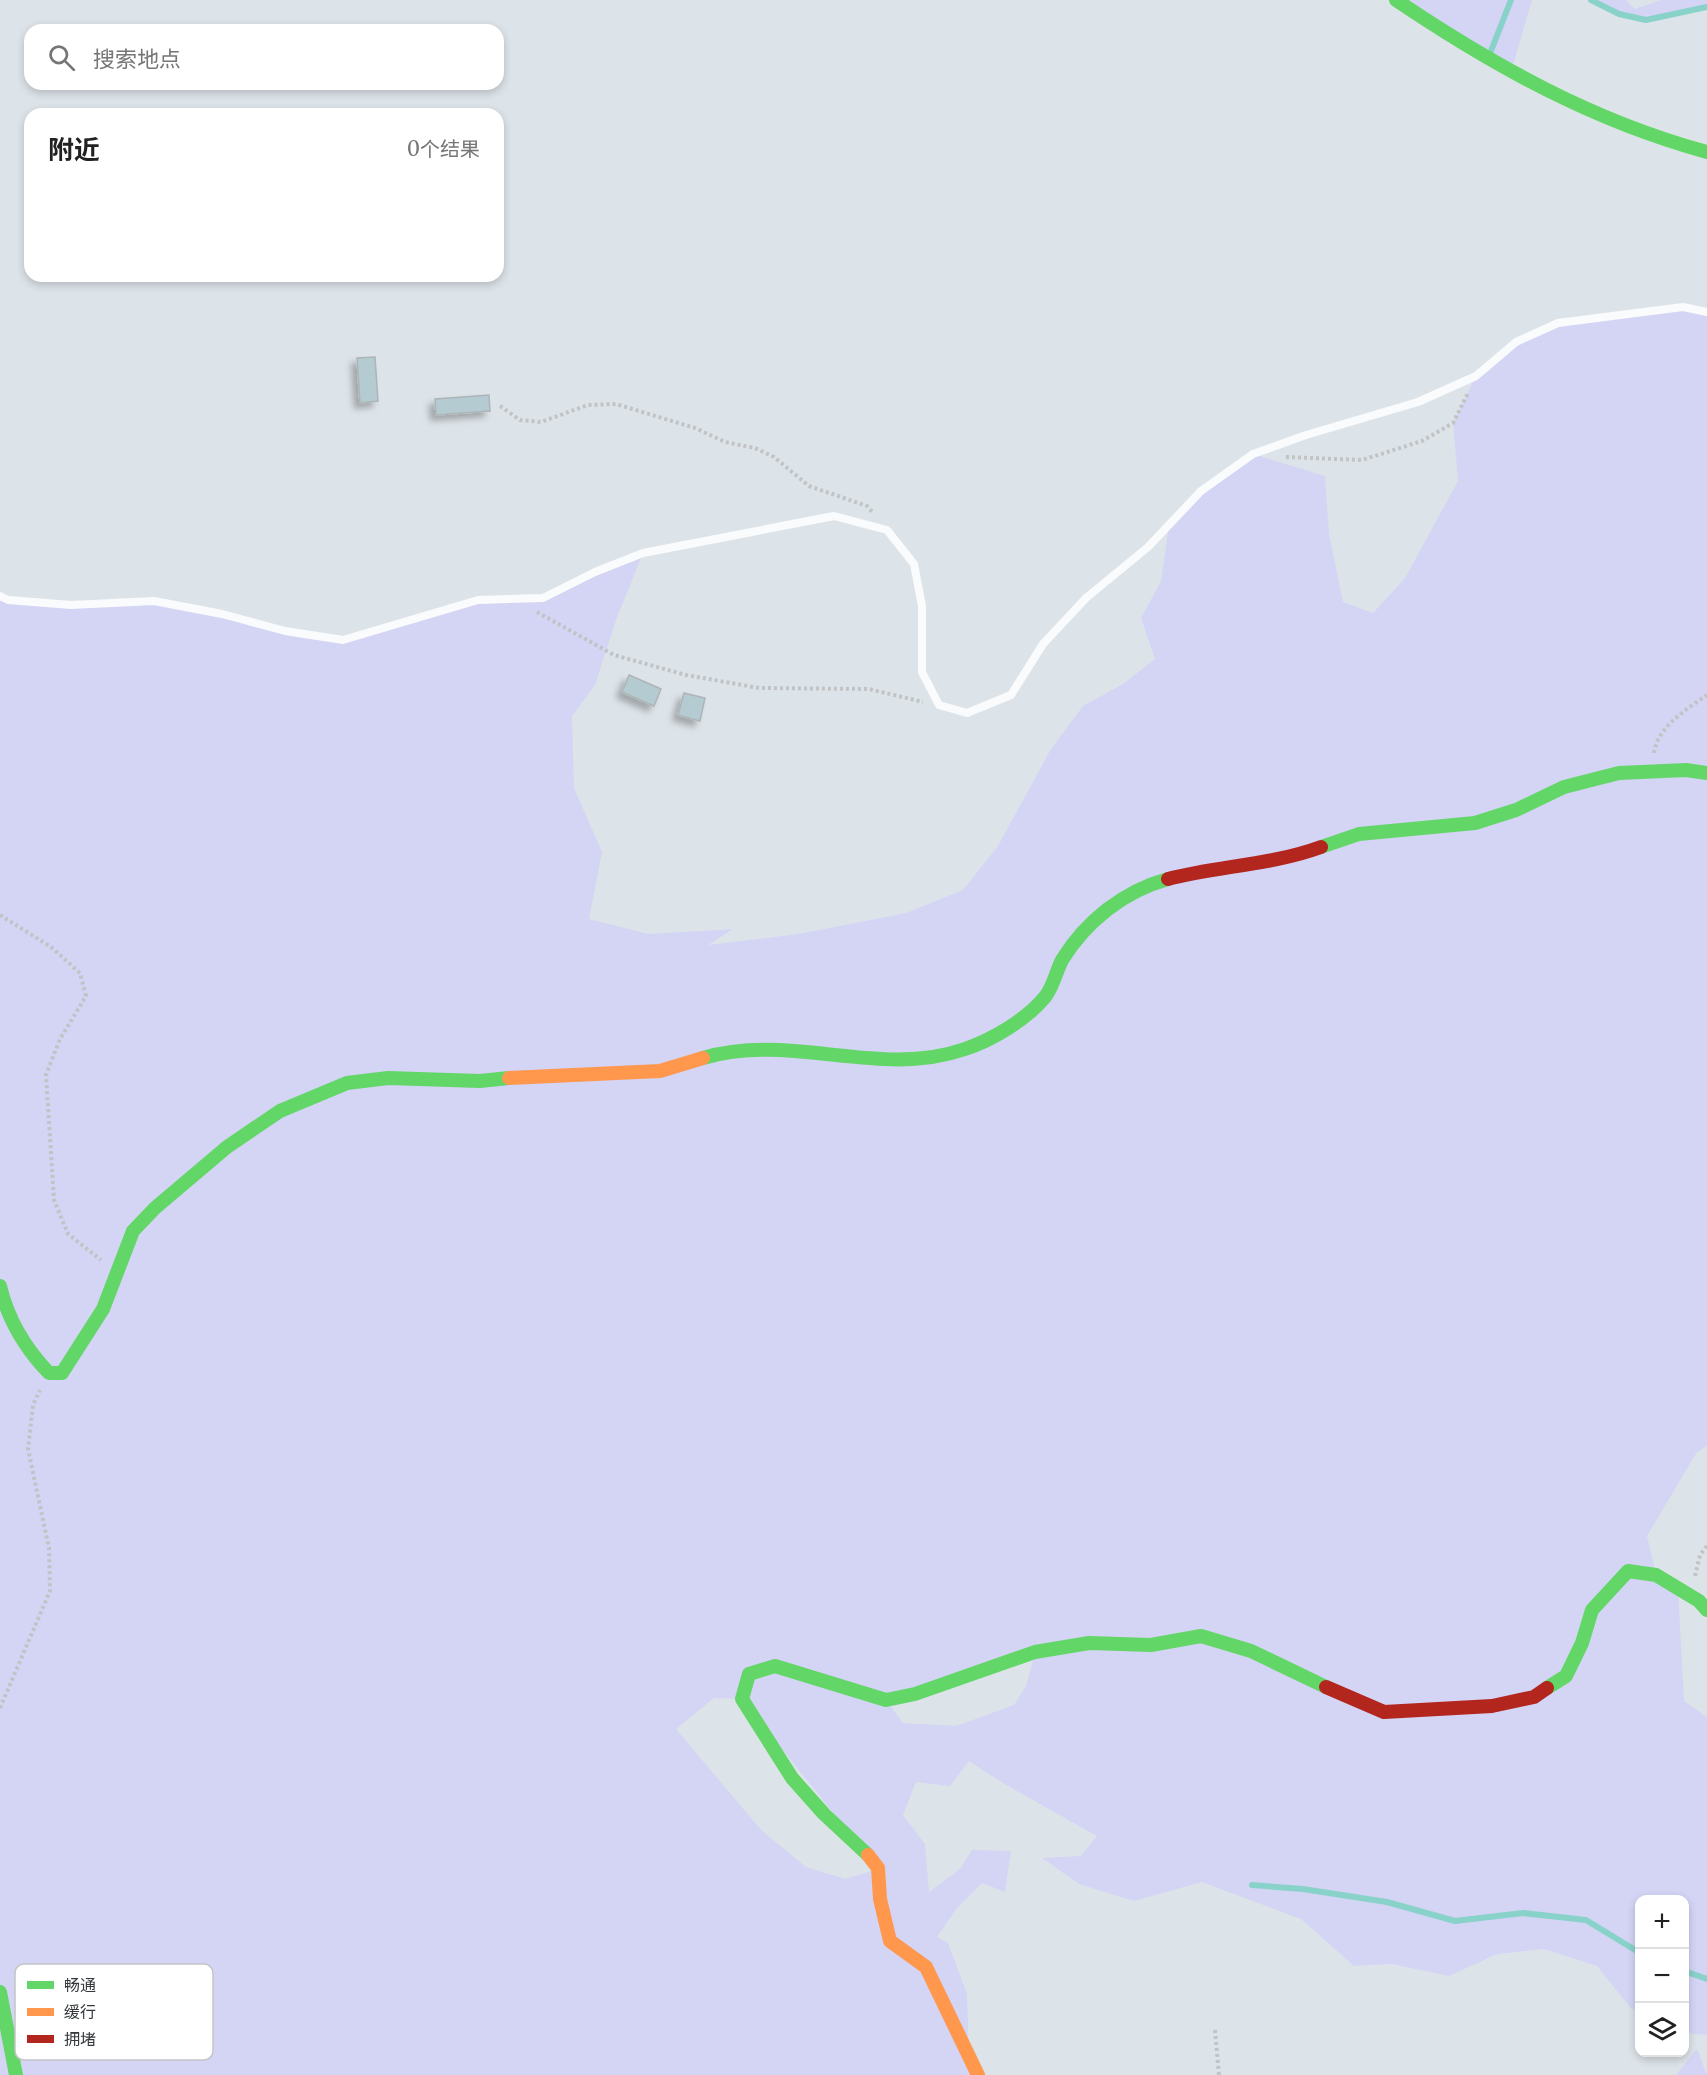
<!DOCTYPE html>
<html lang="zh">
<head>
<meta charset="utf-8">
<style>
  body { margin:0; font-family:Merriweather,"Noto Sans SC",serif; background:#f2f2f2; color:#222 }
  .controls { position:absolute; right:18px; bottom:18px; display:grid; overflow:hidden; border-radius:12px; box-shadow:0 3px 9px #0003 }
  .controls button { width:54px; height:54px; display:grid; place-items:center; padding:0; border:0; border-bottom:2px solid #e0e0e0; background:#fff; color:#222; font:30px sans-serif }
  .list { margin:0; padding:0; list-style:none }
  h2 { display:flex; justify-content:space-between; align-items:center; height:78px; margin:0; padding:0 24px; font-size:26px }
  h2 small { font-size:20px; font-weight:400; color:#767676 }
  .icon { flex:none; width:33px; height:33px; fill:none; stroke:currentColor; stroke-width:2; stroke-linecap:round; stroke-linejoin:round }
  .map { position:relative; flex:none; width:1707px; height:2075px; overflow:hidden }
  .search { position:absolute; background:#fff; box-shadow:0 3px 9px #0003; left:24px; top:24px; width:480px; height:66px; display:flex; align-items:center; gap:15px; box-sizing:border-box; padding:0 21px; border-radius:18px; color:#767676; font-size:22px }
  .panel { position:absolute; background:#fff; box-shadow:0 3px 9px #0003; left:24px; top:108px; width:480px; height:174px; border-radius:18px }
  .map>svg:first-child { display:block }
</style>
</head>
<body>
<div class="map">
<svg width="1707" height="2075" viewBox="0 0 1707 2075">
  <defs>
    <filter id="shadow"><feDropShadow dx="-5.5" dy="5.5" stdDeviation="3" flood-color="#0004"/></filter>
  </defs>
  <rect width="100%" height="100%" fill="#dde4e9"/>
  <path fill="#d4d4f5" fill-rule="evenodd" d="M 1396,0 L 1532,0 L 1511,72 Z
    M 1591,0 L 1626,0 L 1635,9 L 1661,0 L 1707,0 L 1707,7 L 1646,20 L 1619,14 Z
    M 1683,307 L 1707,312 L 1707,1446 L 1697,1452 L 1647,1536 L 1656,1574 L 1678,1588 L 1684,1701 L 1707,1717 L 1707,2035 L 1685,2033 L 1684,1900 L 1640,1900 L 1639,2013 L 1629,2006 L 1597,1966 L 1544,1949 L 1497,1954 L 1449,1976 L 1392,1964 L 1354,1966 L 1301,1919 L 1202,1882 L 1134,1901 L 1079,1884 L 1042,1858 L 1081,1856 L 1097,1836 L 1006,1785 L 969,1761 L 950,1786 L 916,1782 L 903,1815 L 925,1844 L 929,1892 L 960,1869 L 972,1850 L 1011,1851 L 1005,1892 L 982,1883 L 957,1908 L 937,1937 L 948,1943 L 967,1994 L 969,2054 L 978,2075 L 0,2075 L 0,596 L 71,605 L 154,602 L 343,640 L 478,600 L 543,598 L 643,553 L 616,620 L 595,685 L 572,716 L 574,788 L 602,852 L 589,919 L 648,934 L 733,929 L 708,945 L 799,934 L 906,913 L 963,890 L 998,846 L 1051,749 L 1083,706 L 1123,684 L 1155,659 L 1141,618 L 1161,581 L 1169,525 L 1201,491 L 1253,454 L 1325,476 L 1329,534 L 1343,602 L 1373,613 L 1405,578 L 1458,481 L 1453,423 L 1476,376 L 1516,342 L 1558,323 ZM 1035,1653 L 1026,1686 L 1014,1705 L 956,1726 L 903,1723 L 886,1700 ZM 714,1698 L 742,1699 L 878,1869 L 845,1879 L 806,1867 L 762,1831 L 676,1729 Z
    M 1697,2049 L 1707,2075 L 1676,2075 Z"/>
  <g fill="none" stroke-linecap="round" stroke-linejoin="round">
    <path stroke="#89d2ca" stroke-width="6" d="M 1591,0 L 1619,14 L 1646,20 L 1707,7
      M 1489,56 L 1511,0
      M 1252,1885 L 1303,1889 L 1387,1902 L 1455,1921 L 1523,1913 L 1586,1920 L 1640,1953
      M 1684,1971 L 1707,1979"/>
  </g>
  <path fill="#b4cbd1" stroke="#aeb4b7" stroke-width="1.5" filter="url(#shadow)" d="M 375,357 L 378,401 L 360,403 L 357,358 Z
    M 489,395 L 490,411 L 436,415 L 435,399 Z
    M 629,675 L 661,689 L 654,706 L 622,692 Z
    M 684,693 L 705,698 L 700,721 L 678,715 Z"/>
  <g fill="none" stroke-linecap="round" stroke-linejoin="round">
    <path stroke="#c1c3c5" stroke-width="4" stroke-dasharray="3 3" stroke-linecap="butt" d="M 500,406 L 520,420 L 541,422 L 588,405 L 616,404 L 695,428 L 725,442 L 755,448 L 774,457 L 809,486 L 867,506 L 873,513
      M 1286,457 L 1362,460 L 1422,441 L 1453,423 L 1468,393
      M 537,612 L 614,655 L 686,675 L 759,688 L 869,689 L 923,702
      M 1654,753 C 1657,727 1687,709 1707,695
      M 0,915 L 51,947 L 80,973 L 86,996 L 60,1039 L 46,1075 L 54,1200 L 68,1234 L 101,1260
      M 1695,1576 L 1700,1555 L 1707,1546
      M 0,1708 L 50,1591 L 49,1548 L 28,1449 L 33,1405 L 40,1390
      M 1215,2030 L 1219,2075"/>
    <path stroke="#fafbfc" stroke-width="8" d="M 0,596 L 8,600 L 71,605 L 154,601 L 222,614 L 285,631 L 343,640 L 478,600 L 543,598 L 595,572 L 643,553 L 834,516 L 887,530 L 914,564 L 922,606 L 922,672 L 939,705 L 967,713 L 1011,695 L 1043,644 L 1086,598 L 1148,547 L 1201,491 L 1253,454 L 1306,435 L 1418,402 L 1476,376 L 1516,342 L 1558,323 L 1683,307 L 1707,312"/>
    <path stroke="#63d668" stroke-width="14" d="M 1396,0 C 1494,66 1593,121 1707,152
      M 1321,847 L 1359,834 L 1475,823 L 1516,810 L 1564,787 L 1619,773 L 1686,770 L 1707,773
      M 703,1058 C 792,1032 879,1079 965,1049 C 992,1040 1026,1020 1045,997 C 1053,987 1056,972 1062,960 C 1086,921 1124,891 1168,879
      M 0,1286 C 8,1320 25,1348 49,1373 L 62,1373 L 103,1309 L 133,1231 L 155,1208 L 227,1147 L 280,1111 L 347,1083 L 388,1078 L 480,1081 L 509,1078
      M 1547,1688 L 1566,1676 L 1582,1643 L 1592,1610 L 1628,1571 L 1656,1575 L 1699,1601 L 1707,1610
      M 868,1855 L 824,1814 L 792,1778 L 742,1699 L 749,1674 L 775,1666 L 886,1700 L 915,1694 L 1035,1652 L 1089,1643 L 1151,1645 L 1201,1636 L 1251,1651 L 1326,1687
      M 0,1992 L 16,2075"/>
    <path stroke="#ff974d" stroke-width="14" d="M 509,1078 L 660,1071 L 703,1058
      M 868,1855 L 878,1868 L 880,1899 L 890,1941 L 926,1967 L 978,2075"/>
    <path stroke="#b3261e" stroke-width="14" d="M 1168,879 C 1218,866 1272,865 1321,847
      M 1326,1687 L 1384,1712 L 1492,1706 L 1534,1697 L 1547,1688"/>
  </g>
  <rect x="15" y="1964" width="198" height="96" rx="9" fill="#fff" stroke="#c2c4c5" stroke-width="1.5"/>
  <rect x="27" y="1981" width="27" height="8" fill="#63d668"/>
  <rect x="27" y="2008" width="27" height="8" fill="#ff974d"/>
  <rect x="27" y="2035" width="27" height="8" fill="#b3261e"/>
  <g font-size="16" fill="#34393d">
    <text x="64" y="1991">畅通</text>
    <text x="64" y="2018">缓行</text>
    <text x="64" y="2045">拥堵</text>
  </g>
</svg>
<div class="controls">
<button>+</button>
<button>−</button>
<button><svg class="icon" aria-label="layers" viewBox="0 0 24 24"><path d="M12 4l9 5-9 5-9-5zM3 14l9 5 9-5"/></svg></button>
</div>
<div class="search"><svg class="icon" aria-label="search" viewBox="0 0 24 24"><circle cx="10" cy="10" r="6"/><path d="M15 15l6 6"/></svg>搜索地点</div>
<section class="panel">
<h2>附近<small>0个结果</small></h2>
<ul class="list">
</ul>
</section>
</div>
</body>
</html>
